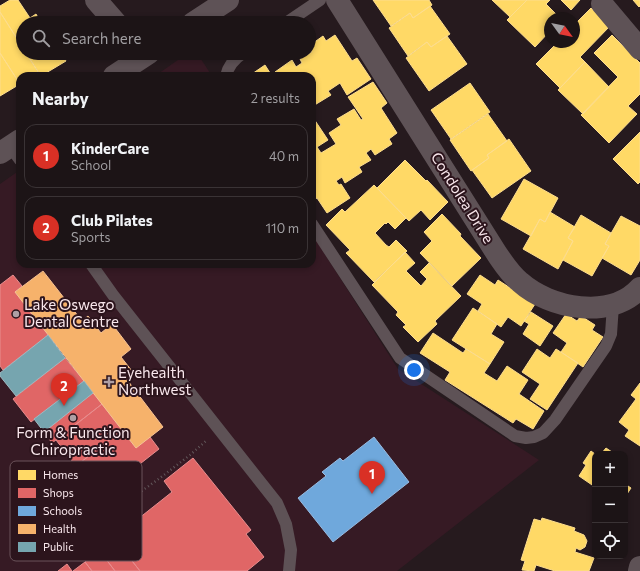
<!DOCTYPE html>
<html lang="en">
<head>
<meta charset="utf-8">
<style>
  body { margin:0; font-family:Commissioner,sans-serif; background:#292123; color:#f1f3f6 }
  .controls { position:absolute; right:12px; bottom:12px; display:grid; overflow:hidden; border-radius:8px; box-shadow:0 2px 6px #0003 }
  .controls button { width:36px; height:36px; display:grid; place-items:center; padding:0; border:0; border-bottom:1px solid #3a3335; background:#1c1416; color:#f1f3f6; font:20px sans-serif }
  .compass { position:absolute; left:544px; top:12px; width:36px; height:36px; border-radius:50%; background:#1c1416; box-shadow:0 2px 6px #0003; rotate:123deg }
  .you { position:absolute; left:414px; top:370px; width:14px; height:14px; margin:-10px; border:3px solid #fff; border-radius:50%; background:#1a73e8; box-shadow:0 0 0 6px #1a73e833 }
  .badge { display:grid; place-items:center; width:26px; height:26px; border-radius:50%; background:#d93025; color:#fff; font-size:13px; font-weight:700 }
  .pin { position:absolute; translate:-50% -33px; filter:drop-shadow(0 1px 2px #0008) }
  .pin::after { content:''; position:absolute; top:21px; width:14px; height:12px; background:inherit; clip-path:polygon(0 0,100% 0,50% 100%) }
  .list { margin:0; padding:0; list-style:none }
  h2 { display:flex; justify-content:space-between; align-items:center; height:52px; margin:0; padding:0 16px; font-size:17px }
  h2 small { font-size:13px; font-weight:400; color:#a09ea1 }
  .list li { display:grid; grid-template-columns:26px 1fr auto; gap:12px; align-items:center; box-sizing:border-box; height:64px; margin:0 8px 8px; padding:0 8px; border:1px solid #3a3335; border-radius:12px }
  .list b { display:block; font-size:15px; white-space:nowrap }
  .list p { margin:0; font-size:13px; white-space:nowrap; color:#a09ea1 }
  .list em { font-size:13px; font-style:normal; color:#a09ea1 }
  .icon { flex:none; width:22px; height:22px; fill:none; stroke:currentColor; stroke-width:2; stroke-linecap:round; stroke-linejoin:round }
  .map { position:relative; flex:none; width:640px; height:571px; overflow:hidden }
  .search { position:absolute; background:#1c1416; box-shadow:0 2px 6px #0003; left:16px; top:16px; width:300px; height:44px; display:flex; align-items:center; gap:10px; box-sizing:border-box; padding:0 14px; border-radius:22px; color:#a09ea1; font-size:15px }
  .panel { position:absolute; background:#1c1416; box-shadow:0 2px 6px #0003; left:16px; top:72px; width:300px; height:196px; border-radius:12px }
  .map>svg:first-child { display:block }
</style>
</head>
<body>
<div class="map">
<svg width="640" height="571" viewBox="0 0 640 571">
  <rect width="100%" height="100%" fill="#261a1e"/>
  <path fill="#361a24" d="M 188,53 L 197,53 L 212,76 L 155,76 Z
    M 20,170 L 20,264 L 312,264 L 312,234 L 398,369 L 539,460 L 397,571 L 0,571 L 0,184 Z"/>
  <path fill="#ffd966" stroke="#fddd8e" d="M 10,0 L 18,0 L 30,18 L 36,14 L 41,23 L 23,23 L 23,48 L 0,12 L 0,6 Z
    M 373,0 L 429,0 L 432,5 L 413,18 L 410,13 L 391,26 Z
    M 492,0 L 527,0 L 510,17 Z
    M 527,0 L 550,0 L 546,4 L 560,18 L 550,18 L 550,31 L 535,47 L 507,20 Z
    M 561,0 L 580,0 L 571,10 Z
    M 633,0 L 640,0 L 640,6 L 639,7 Z
    M 430,6 L 450,34 L 431,47 L 427,42 L 408,56 L 389,28 L 410,13 L 413,18 Z
    M 591,8 L 610,26 L 580,57 L 585,62 L 560,88 L 536,64 L 558,42 L 574,42 L 574,25 Z
    M 0,12 L 23,48 L 23,53 L 26,53 L 38,72 L 32,76 L 20,76 L 20,84 L 0,53 Z
    M 335,35 L 352,61 L 357,58 L 371,79 L 347,95 L 340,83 L 328,91 L 331,95 L 313,106 L 312,76 L 277,76 L 275,72 L 292,60 L 296,67 L 302,63 L 300,59 L 312,52 L 309,46 L 323,36 L 326,41 Z
    M 612,35 L 640,63 L 640,94 L 628,106 L 637,114 L 609,143 L 581,115 L 618,77 L 594,53 Z
    M 447,36 L 467,64 L 429,91 L 406,58 L 427,42 L 431,47 Z
    M 0,53 L 20,84 L 0,96 Z
    M 26,53 L 61,53 L 66,61 L 41,76 Z
    M 585,62 L 609,87 L 583,114 L 558,90 Z
    M 265,65 L 272,76 L 249,76 Z
    M 373,82 L 387,103 L 381,108 L 397,133 L 389,139 L 392,144 L 375,155 L 371,149 L 366,153 L 371,160 L 359,167 L 362,172 L 345,183 L 342,177 L 336,181 L 339,185 L 341,184 L 350,198 L 327,213 L 317,198 L 314,200 L 312,197 L 312,116 L 328,140 L 317,147 L 321,153 L 336,144 L 329,133 L 341,125 L 337,119 L 354,109 L 361,120 L 363,119 L 348,97 Z
    M 470,83 L 490,112 L 451,139 L 431,110 Z
    M 488,114 L 507,141 L 487,155 L 489,158 L 471,171 L 450,140 Z
    M 640,132 L 640,182 L 638,184 L 613,159 Z
    M 509,139 L 531,171 L 492,198 L 472,170 L 489,158 L 487,155 Z
    M 405,160 L 426,181 L 427,180 L 448,202 L 430,220 L 421,210 L 409,221 L 377,188 Z
    M 524,179 L 558,198 L 545,222 L 540,219 L 531,236 L 501,219 Z
    M 374,185 L 406,218 L 395,229 L 388,222 L 386,224 L 385,223 L 375,233 L 386,245 L 389,247 L 396,240 L 407,251 L 374,282 L 346,253 L 350,250 L 326,225 L 342,209 L 345,212 Z
    M 550,212 L 575,227 L 568,238 L 573,241 L 558,269 L 523,249 L 540,219 L 545,222 Z
    M 442,214 L 461,234 L 460,236 L 481,258 L 452,286 L 420,253 L 432,241 L 424,232 Z
    M 581,215 L 611,233 L 605,244 L 609,246 L 592,276 L 563,260 L 573,241 L 568,238 Z
    M 621,216 L 640,226 L 640,260 L 631,275 L 602,258 L 609,246 L 605,244 Z
    M 405,252 L 415,263 L 406,271 L 421,286 L 427,279 L 420,272 L 429,263 L 461,296 L 435,321 L 437,324 L 418,342 L 403,327 L 406,325 L 396,315 L 398,312 L 372,285 Z
    M 480,275 L 495,285 L 498,280 L 535,304 L 521,326 L 508,317 L 501,327 L 478,311 L 482,304 L 467,294 Z
    M 473,308 L 497,324 L 491,334 L 504,342 L 490,364 L 452,340 Z
    M 531,312 L 553,326 L 540,346 L 523,334 L 529,324 L 524,321 Z
    M 566,314 L 577,321 L 581,316 L 595,325 L 592,330 L 603,337 L 583,367 L 561,352 L 567,343 L 553,333 Z
    M 433,333 L 463,353 L 466,349 L 490,364 L 484,373 L 497,381 L 507,366 L 528,380 L 519,394 L 544,411 L 533,429 L 516,419 L 513,423 L 445,380 L 450,372 L 420,353 Z
    M 537,349 L 550,358 L 556,349 L 578,363 L 547,410 L 530,399 L 540,384 L 522,372 Z
    M 640,383 L 640,446 L 625,436 L 629,430 L 619,422 L 636,399 L 631,395 Z
    M 606,448 L 615,454 L 601,454 Z
    M 591,451 L 595,454 L 595,487 L 579,476 L 586,465 L 583,463 Z
    M 625,484 L 631,488 L 625,497 Z
    M 542,518 L 575,528 L 574,531 L 584,535 L 587,541 L 585,547 L 580,550 L 576,548 L 575,552 L 594,558 L 589,571 L 555,571 L 536,565 L 534,571 L 522,570 L 525,561 L 521,560 L 534,519 L 541,521 Z"/>
  <path fill="#e06666" stroke="#e88d8e" d="M 13,275 L 22,286 L 15,292 L 48,335 L 3,370 L 0,366 L 0,285 Z
    M 65,358 L 84,381 L 31,422 L 13,399 Z
    M 93,393 L 102,404 L 52,443 L 44,432 Z
    M 102,404 L 122,430 L 76,466 L 56,440 Z
    M 122,430 L 136,448 L 150,437 L 159,449 L 99,496 L 76,466 Z
    M 193,458 L 251,530 L 246,534 L 264,557 L 247,571 L 140,571 L 114,538 L 172,492 L 164,481 Z
    M 114,538 L 140,571 L 115,571 L 99,550 Z
    M 99,550 L 115,571 L 92,571 L 85,562 Z
    M 85,562 L 92,571 L 73,571 Z
    M 67,564 L 72,571 L 58,571 Z"/>
  <path fill="#6fa8dc" stroke="#98bbe1" d="M 374,437 L 409,482 L 333,542 L 298,498 L 326,476 L 322,472 L 340,458 L 343,461 Z"/>
  <path fill="#f6b26b" stroke="#f7c292" d="M 43,271 L 82,321 L 88,316 L 101,333 L 112,324 L 131,349 L 121,357 L 132,371 L 125,377 L 163,427 L 136,448 L 15,292 Z"/>
  <path fill="#76a5af" stroke="#9db9c1" d="M 48,335 L 65,358 L 16,396 L 0,376 L 0,373 Z
    M 84,381 L 93,393 L 44,432 L 34,419 Z"/>
  <g fill="none" stroke-linecap="round" stroke-linejoin="round">
    <path stroke="#62585b" stroke-width="2.5" stroke-dasharray="1 3" stroke-linecap="butt" d="M 58,523 L 72,523 L 108,515 L 160,478 L 190,455 L 206,441"/>
    <path stroke="#5e5256" stroke-width="12" d="M 286,23 L 320,0
      M 226,76 C 228,66 234,59 243,53
      M 10,146 L 20,160
      M 312,224 L 400,358 L 515,436 L 526,438 L 534,437 L 543,433 L 555,420 L 606,346 L 611,334 L 613,305
      M 91,264 L 113,295 L 277,503 L 286,524 L 291,550 L 289,571"/>
    <path stroke="#5e5256" stroke-width="22" d="M 96,0 L 116,23
      M 337,0 L 497,254 C 504,264 510,274 520,282 C 550,309 611,320 640,288
      M 602,4 L 640,49
      M 639,571 L 640,567"/>
    <path stroke="#5e5256" stroke-width="22" d="M 193,23 L 228,0
      M 114,76 L 149,53
      M 0,153 L 20,140"/>
  </g>
  <g fill="#af9fa4" stroke="#2c141c" stroke-width="1.5">
    <circle cx="16" cy="314" r="4"/>
    <path d="M107 376h4v4h4v4h-4v4h-4v-4h-4v-4h4z"/>
    <circle cx="73" cy="418" r="4"/>
  </g>
  <g text-anchor="middle" stroke-width="4" stroke-linejoin="round" paint-order="stroke">
    <g font-size="15" fill="#f9e7ec" stroke="#2c141c">
      <text transform="translate(462 198) rotate(58)" y="5">Condolea Drive</text>
    </g>
    <g font-size="15" fill="#f9e7ec" stroke="#2c141c" text-anchor="start">
      <text x="24" y="310">Lake Oswego<tspan x="24" dy="17">Dental Centre</tspan></text>
      <text x="118" y="378">Eyehealth<tspan x="118" dy="17">Northwest</tspan></text>
      <text x="73" y="438" text-anchor="middle">Form &amp; Function<tspan x="73" dy="17">Chiropractic</tspan></text>
    </g>
  </g>
  <rect x="10" y="461" width="132" height="100" rx="6" fill="#2c141c" stroke="#6a535a" stroke-width="1"/>
  <rect x="18" y="470" width="18" height="10" fill="#ffd966"/>
  <rect x="18" y="488" width="18" height="10" fill="#e06666"/>
  <rect x="18" y="506" width="18" height="10" fill="#6fa8dc"/>
  <rect x="18" y="524" width="18" height="10" fill="#f6b26b"/>
  <rect x="18" y="542" width="18" height="10" fill="#76a5af"/>
  <g font-size="11" fill="#f9e7ec">
    <text x="43" y="479">Homes</text>
    <text x="43" y="497">Shops</text>
    <text x="43" y="515">Schools</text>
    <text x="43" y="533">Health</text>
    <text x="43" y="551">Public</text>
  </g>
</svg>
<div class="controls">
<button>+</button>
<button>−</button>
<button><svg class="icon" aria-label="locate" viewBox="0 0 24 24"><circle cx="12" cy="12" r="6"/><path d="M12 2v4M12 18v4M2 12h4M18 12h4"/></svg></button>
</div>
<svg class="compass" viewBox="-18 -18 36 36"><path d="M0-13l5 13h-10z" fill="#e53935"/><path d="M0 13l5-13h-10z" fill="#a09ea1"/></svg>
<div class="you"></div>
<div class="pin badge" style="left:372px;top:494px">1</div>
<div class="pin badge" style="left:64px;top:406px">2</div>
<div class="search"><svg class="icon" aria-label="search" viewBox="0 0 24 24"><circle cx="10" cy="10" r="6"/><path d="M15 15l6 6"/></svg>Search here</div>
<section class="panel">
<h2>Nearby<small>2 results</small></h2>
<ul class="list">
<li><span class="badge">1</span><div><b>KinderCare</b><p>School</p></div><em>40 m</em></li>
<li><span class="badge">2</span><div><b>Club Pilates</b><p>Sports</p></div><em>110 m</em></li>
</ul>
</section>
</div>
</body>
</html>
